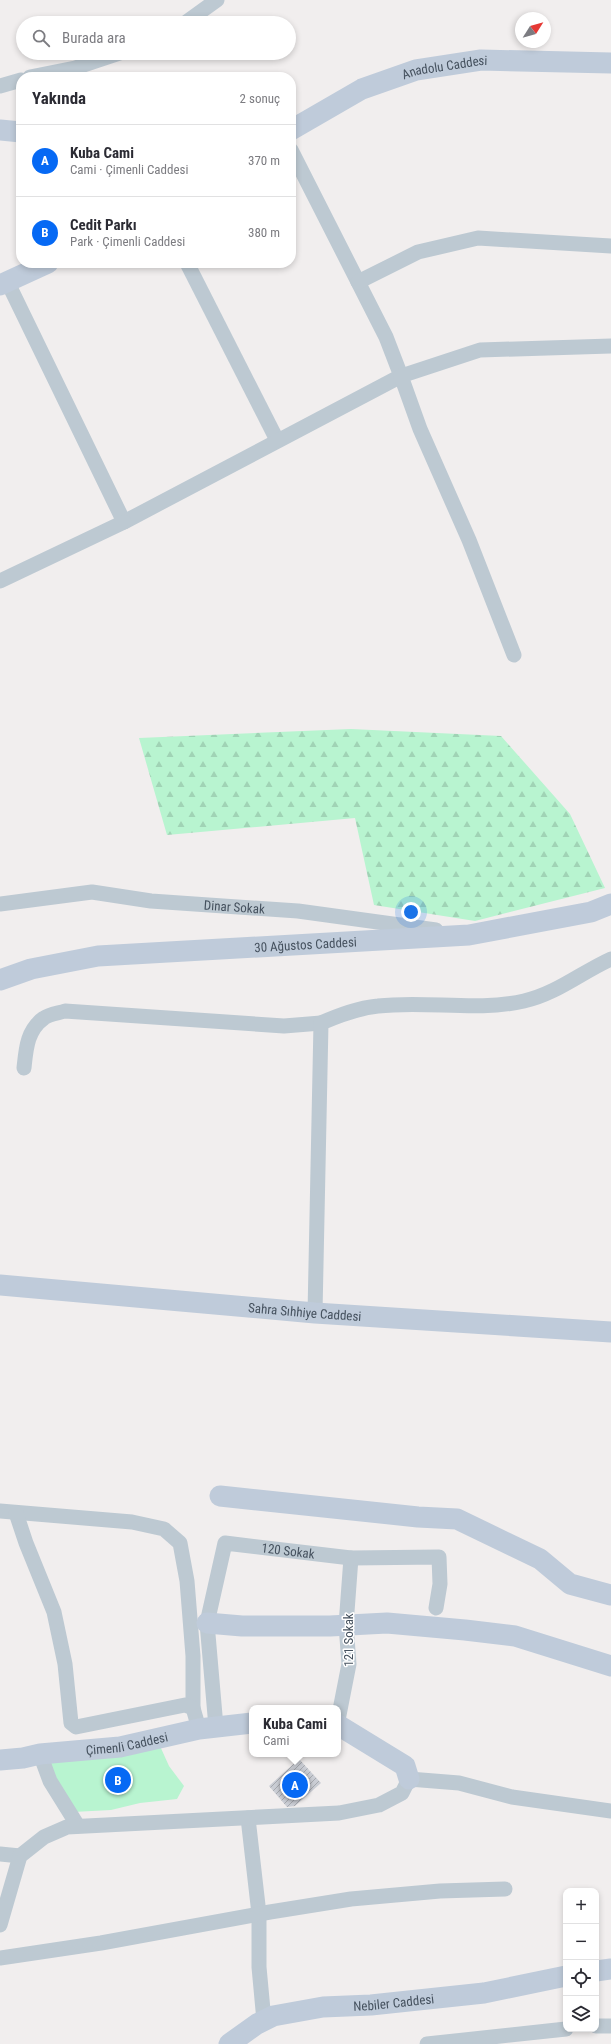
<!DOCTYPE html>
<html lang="tr">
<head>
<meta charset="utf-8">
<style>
  body { margin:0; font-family:"Roboto Condensed",sans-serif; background:#f2f2f3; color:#2b2b33 }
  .controls { position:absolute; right:12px; bottom:12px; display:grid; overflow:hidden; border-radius:8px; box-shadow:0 2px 6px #0003 }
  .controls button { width:36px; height:36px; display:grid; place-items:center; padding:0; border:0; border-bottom:1px solid #e1e1e2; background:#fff; color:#2b2b33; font:20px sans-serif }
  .compass { position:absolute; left:515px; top:12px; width:36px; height:36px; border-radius:50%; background:#fff; box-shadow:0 2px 6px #0003; rotate:53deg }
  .you { position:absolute; left:411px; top:912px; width:14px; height:14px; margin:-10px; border:3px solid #fff; border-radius:50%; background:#1a73e8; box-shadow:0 0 0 6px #1a73e833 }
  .badge { display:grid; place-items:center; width:26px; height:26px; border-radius:50%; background:#0669f4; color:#fff; font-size:13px; font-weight:700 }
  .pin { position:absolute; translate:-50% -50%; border:2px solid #fff; box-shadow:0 1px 4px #0006 }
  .popup { position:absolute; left:249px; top:1705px; width:92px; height:52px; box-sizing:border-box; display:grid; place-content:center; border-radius:8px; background:#fff; filter:drop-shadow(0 1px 3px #0005); font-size:13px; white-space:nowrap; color:#7c7c81 }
  .popup b { font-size:15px; color:#2b2b33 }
  .popup::after { content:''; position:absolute; left:50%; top:100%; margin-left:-8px; border:8px solid transparent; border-top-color:#fff }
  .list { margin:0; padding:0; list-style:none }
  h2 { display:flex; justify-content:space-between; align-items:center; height:52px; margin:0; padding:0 16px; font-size:17px }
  h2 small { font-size:13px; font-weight:400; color:#7c7c81 }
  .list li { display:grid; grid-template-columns:26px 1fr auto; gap:12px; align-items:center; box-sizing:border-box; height:72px; padding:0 16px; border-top:1px solid #e1e1e2 }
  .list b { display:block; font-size:15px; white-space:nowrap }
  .list p { margin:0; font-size:13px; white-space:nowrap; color:#7c7c81 }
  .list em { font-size:13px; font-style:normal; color:#7c7c81 }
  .icon { flex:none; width:22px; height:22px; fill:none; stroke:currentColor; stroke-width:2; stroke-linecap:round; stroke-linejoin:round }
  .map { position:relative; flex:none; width:611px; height:2044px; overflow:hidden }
  .search { position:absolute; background:#fff; box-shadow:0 2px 6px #0003; left:16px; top:16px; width:280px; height:44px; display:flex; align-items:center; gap:10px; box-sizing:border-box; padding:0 14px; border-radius:22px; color:#7c7c81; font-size:15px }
  .panel { position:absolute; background:#fff; box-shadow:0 2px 6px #0003; left:16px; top:72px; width:280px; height:196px; border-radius:16px }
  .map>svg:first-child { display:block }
</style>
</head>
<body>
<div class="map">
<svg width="611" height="2044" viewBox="0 0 611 2044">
  <defs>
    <pattern id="forest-firs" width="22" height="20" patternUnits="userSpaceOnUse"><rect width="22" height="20" fill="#b8f4d0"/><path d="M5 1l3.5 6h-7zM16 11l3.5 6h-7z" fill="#a0d3b5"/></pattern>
    <pattern id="building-hatch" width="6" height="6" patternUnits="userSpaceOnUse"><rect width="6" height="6" fill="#cacdd4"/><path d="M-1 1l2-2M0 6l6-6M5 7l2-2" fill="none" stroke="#a6a9af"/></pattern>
  </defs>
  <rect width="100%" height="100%" fill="#f1eeee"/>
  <path fill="url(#forest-firs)" d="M 351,729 L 501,736 L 570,814 L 605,888 L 475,921 L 374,905 L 355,818 L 167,835 L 139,738 Z"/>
  <path fill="#b8f4d0" d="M 160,1746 L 169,1766 L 184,1786 L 177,1799 L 140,1803 L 111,1810 L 73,1812 L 47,1761 Z"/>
  <path fill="url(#building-hatch)" d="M 299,1759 L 321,1783 L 295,1806 L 287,1807 L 269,1786 Z"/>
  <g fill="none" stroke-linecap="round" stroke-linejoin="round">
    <g stroke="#bdc9d2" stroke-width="15">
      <path d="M 185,23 L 217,0"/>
      <path d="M 30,77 L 75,68 L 120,53"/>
      <path d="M 0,86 L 21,80"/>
      <path d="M 187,263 L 277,440"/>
      <path d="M 7,281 L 124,522 L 401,376 L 386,337 L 291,150"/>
      <path d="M 358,282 L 418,252 L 478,238 L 611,246"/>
      <path d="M 0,581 L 124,522"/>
      <path d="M 514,655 L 469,540 L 420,429 L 401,376 L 480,350 L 611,346"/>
      <path id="s1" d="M 0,904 L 92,892 L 151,901 L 298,911 L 436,930"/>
      <path d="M 24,1068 C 26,1049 27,1030 44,1018 C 49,1014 59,1013 65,1011 L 284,1026 L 321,1023"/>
      <path d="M 315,1313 L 321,1023 C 340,1015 358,1008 378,1006 C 427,1000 475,1012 524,1001 C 556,994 582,972 611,959"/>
      <path d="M 0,1511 L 132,1522 L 164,1529 L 180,1543 L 187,1581 L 193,1656 L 193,1708"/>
      <path d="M 16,1513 L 26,1543 L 54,1612 L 65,1664 L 71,1723 L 76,1727 L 185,1705 L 193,1708 L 199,1729"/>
      <path d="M 338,1720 L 349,1664 L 346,1625 L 351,1558"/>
      <path id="s2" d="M 216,1727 L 207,1623 L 225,1543 L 351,1558 L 439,1557 L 440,1584 L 436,1608"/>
      <path d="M 40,1754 L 50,1781 L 78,1826"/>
      <path d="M 248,1818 L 259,1914 L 259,1967 L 264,2021"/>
      <path d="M 0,1854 L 20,1856"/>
      <path d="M 0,1925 L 20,1856 L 44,1837 L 67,1827 L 339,1813 L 379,1805 L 402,1793 L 409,1779 L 459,1783 L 512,1797 L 611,1811"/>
      <path d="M 0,1958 L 101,1943 L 270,1912 L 351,1899 L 440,1891 L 505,1889"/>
      <path d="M 596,2026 L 611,2026"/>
      <path d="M 427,2044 L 566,2029"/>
    </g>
    <g stroke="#bfcbda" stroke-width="21">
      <path d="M 0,130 L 21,132"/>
      <path id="s3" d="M 291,130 L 362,89 L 416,70 L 481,60 L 611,63"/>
      <path d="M 0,285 L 48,263"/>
      <path id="s4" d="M 0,980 L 31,969 L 98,956 L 469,935 L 591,912 L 611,904"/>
      <path id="s5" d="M 0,1285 L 315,1313 L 611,1332"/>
      <path d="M 220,1496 L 418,1517 L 457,1519 L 540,1559 L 570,1584 L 611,1595"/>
      <path d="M 207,1623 L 242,1626 L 330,1626 L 387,1623 L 465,1630 L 515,1636 L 611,1666"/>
      <path d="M 338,1725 L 405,1766 L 409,1779"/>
      <path id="s6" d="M 0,1760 L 23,1758 L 40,1754 L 120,1747 L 199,1729 L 252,1723"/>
      <path d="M 596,1971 L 611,1969"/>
      <path id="s7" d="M 229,2044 L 257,2024 L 273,2016 L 323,2007 L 371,2005 L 484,1993 L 566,1976"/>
    </g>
  </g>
  <g text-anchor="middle" stroke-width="3" stroke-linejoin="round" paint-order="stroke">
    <g font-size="13" fill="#45515e" stroke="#fff">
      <text dy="5" stroke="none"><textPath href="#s3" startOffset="168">Anadolu Caddesi</textPath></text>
      <text dy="5" stroke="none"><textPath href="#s1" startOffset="236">Dinar Sokak</textPath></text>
      <text dy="5" stroke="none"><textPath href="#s4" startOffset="309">30 Ağustos Caddesi</textPath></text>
      <text dy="5" stroke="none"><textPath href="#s5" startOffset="306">Sahra Sıhhiye Caddesi</textPath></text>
      <text dy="5" stroke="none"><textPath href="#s2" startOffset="250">120 Sokak</textPath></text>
      <text transform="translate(348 1640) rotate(-90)" y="5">121 Sokak</text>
      <text dy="5" stroke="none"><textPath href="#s6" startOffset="128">Çimenli Caddesi</textPath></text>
      <text dy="5" stroke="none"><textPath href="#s7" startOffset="174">Nebiler Caddesi</textPath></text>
    </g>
  </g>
</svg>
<div class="controls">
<button>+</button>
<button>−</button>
<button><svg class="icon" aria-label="locate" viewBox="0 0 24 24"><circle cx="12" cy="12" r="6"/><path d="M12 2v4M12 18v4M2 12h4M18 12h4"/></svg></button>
<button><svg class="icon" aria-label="layers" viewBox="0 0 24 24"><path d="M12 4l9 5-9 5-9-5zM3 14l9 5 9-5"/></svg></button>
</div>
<svg class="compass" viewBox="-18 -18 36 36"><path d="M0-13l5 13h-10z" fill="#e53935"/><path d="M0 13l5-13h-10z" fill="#7c7c81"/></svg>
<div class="you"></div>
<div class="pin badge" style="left:295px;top:1785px">A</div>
<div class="popup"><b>Kuba Cami</b>Cami</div>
<div class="pin badge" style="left:118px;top:1780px">B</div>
<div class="search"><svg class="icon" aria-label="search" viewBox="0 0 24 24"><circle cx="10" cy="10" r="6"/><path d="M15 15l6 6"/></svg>Burada ara</div>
<section class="panel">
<h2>Yakında<small>2 sonuç</small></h2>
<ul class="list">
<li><span class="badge">A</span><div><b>Kuba Cami</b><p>Cami · Çimenli Caddesi</p></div><em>370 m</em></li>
<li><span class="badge">B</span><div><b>Cedit Parkı</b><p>Park · Çimenli Caddesi</p></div><em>380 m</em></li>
</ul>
</section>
</div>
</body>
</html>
